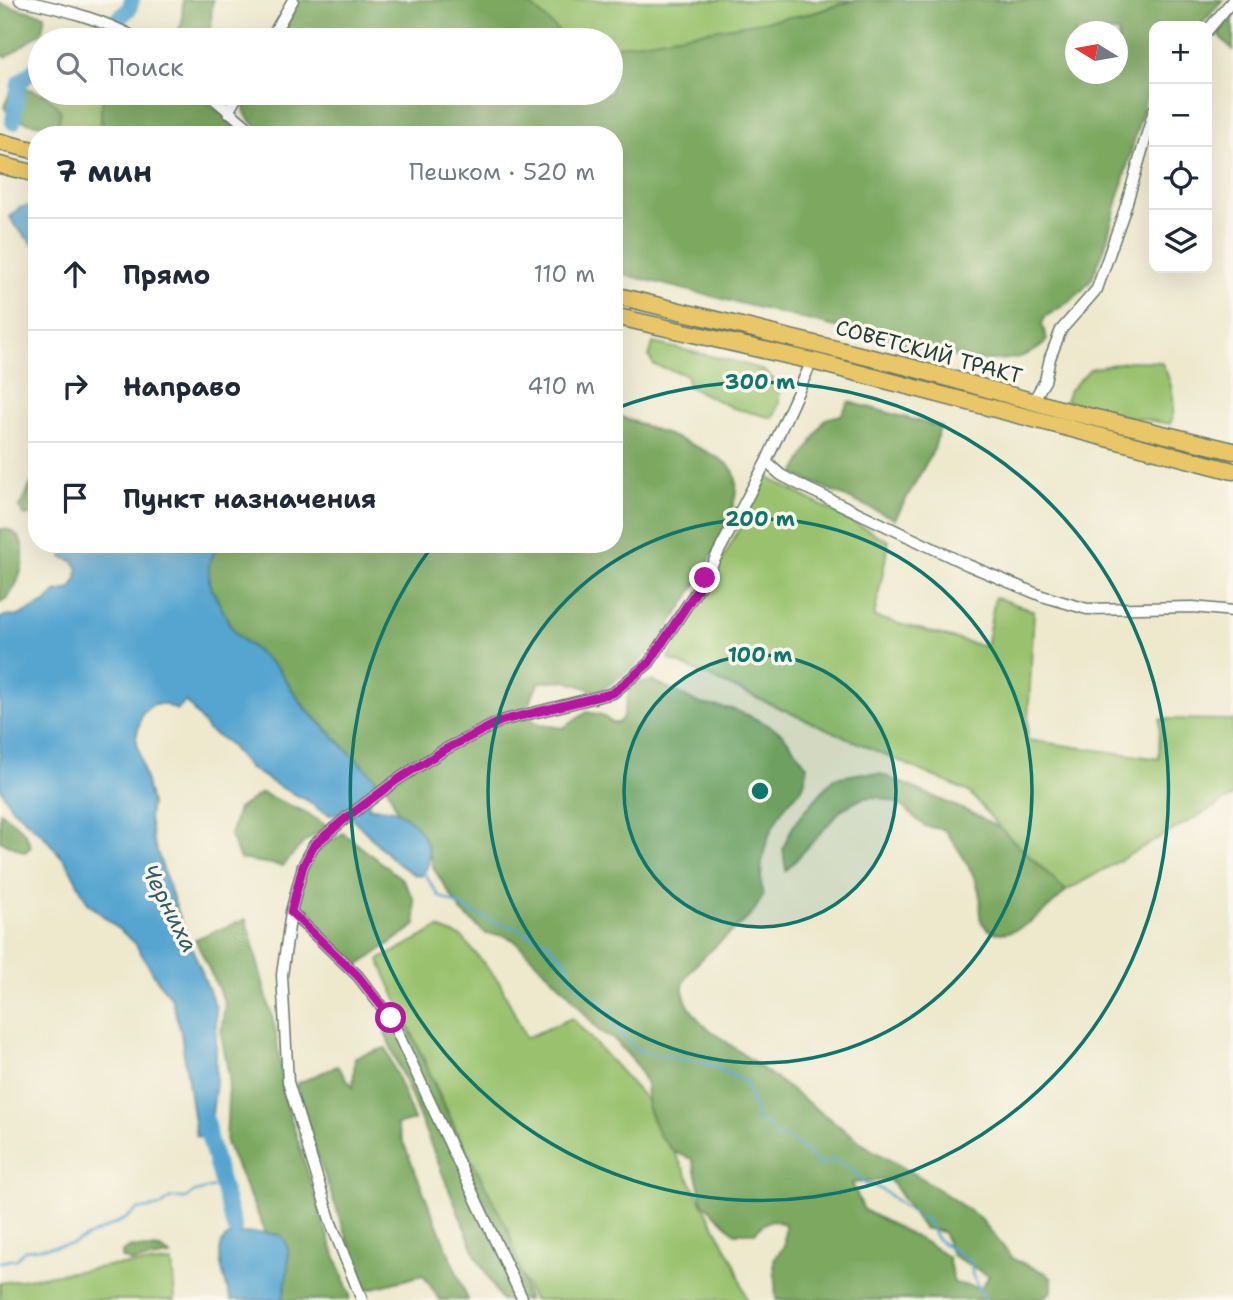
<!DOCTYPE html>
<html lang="ru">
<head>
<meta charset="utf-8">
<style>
  body { margin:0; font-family:"Shantell Sans",sans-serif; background:#f6f6f7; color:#1f2937 }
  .controls { position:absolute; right:21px; top:21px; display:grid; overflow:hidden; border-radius:14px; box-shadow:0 7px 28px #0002 }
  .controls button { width:63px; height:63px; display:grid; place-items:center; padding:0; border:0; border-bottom:2px solid #e0e1e3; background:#fff; color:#1f2937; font:35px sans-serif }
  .compass { position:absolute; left:1065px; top:21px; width:63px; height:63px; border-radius:50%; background:#fff; box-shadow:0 7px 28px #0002; rotate:281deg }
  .stop { position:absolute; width:21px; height:21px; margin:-16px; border:5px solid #b5179e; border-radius:50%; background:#fff }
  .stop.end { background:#b5179e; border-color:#fff; box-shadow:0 2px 7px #0008 }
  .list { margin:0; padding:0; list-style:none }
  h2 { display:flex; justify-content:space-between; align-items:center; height:91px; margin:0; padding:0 28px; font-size:30px }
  h2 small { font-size:23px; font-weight:400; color:#747a83 }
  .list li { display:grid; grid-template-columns:46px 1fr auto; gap:21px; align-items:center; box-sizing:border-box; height:112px; padding:0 28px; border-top:2px solid #e0e1e3 }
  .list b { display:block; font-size:26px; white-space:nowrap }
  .list em { font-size:23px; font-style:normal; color:#747a83 }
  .icon { flex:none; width:38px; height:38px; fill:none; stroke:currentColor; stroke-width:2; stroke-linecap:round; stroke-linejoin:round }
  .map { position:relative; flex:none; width:1233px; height:1300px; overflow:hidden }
  .search { position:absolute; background:#fff; box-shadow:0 7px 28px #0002; left:28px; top:28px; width:595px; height:77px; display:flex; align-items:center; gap:18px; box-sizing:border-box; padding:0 24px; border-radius:38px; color:#747a83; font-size:26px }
  .panel { position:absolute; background:#fff; box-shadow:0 7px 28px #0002; left:28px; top:126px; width:595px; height:427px; border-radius:28px }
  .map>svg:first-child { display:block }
</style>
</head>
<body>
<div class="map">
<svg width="1233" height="1300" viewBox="0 0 1233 1300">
  <rect width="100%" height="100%" fill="#fbf7ec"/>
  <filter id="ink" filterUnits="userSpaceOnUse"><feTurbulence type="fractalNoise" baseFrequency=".0143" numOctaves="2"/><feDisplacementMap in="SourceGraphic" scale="14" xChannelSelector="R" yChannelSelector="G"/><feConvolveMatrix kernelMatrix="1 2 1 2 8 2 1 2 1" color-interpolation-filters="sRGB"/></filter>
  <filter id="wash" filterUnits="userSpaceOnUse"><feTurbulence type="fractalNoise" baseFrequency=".00686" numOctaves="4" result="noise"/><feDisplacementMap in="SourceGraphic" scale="28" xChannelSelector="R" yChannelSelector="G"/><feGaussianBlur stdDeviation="1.57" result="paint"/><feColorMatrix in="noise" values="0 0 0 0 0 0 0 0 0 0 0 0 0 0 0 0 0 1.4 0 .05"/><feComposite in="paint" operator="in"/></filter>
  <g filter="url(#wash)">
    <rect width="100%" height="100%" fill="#eee8cd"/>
    <path fill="#9ac26e" stroke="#5c8051" stroke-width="2" d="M 523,0 L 851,0 L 813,13 L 611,51 L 611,40 L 558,40 Z
      M 41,93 L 105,93 L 99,131 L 96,135 L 75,135 L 57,127 L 61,111 Z
      M 653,343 L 737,362 L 762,370 L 779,384 L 779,403 L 773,418 L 733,408 L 688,386 L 687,375 L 654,365 L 649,357 Z
      M 1130,361 L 1161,362 C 1171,378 1178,407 1170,424 L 1119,415 L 1066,401 L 1069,391 L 1090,369 Z
      M 767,477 L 889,541 L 874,617 L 986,647 L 995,597 L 1034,611 L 1027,740 L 1159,759 L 1160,719 L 1233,720 L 1233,796 L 1066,891 L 1001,829 L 969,792 L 669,659 Z
      M 438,928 L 462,937 L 500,983 L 526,1038 L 572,1018 L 645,1098 L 735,1264 L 747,1300 L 533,1300 L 379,960 Z
      M 172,1262 L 175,1300 L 0,1300 L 0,1283 L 109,1266 Z"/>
    <path fill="#7ba861" stroke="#4d724a" stroke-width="2" fill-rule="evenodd" d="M 183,0 L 213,0 C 210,13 212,27 211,40 L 174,40 L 182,23 Z
      M 293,0 L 497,0 L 530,5 L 544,17 L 567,40 L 287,40 C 286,26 285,12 293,0 Z
      M 856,0 L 1223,0 L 1200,26 L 1154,26 L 1154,78 L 1150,83 L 1104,250 L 1090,282 L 1072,300 L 1045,317 L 1042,324 L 1047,340 C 1030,363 991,361 964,359 L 614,272 L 614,135 L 268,135 C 252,123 237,114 247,93 L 611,93 L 611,47 L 814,13 ZM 1076,32 L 1118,32 L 1118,74 L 1076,74 Z
      M 0,4 L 45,15 L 42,32 L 7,57 L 0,55 Z
      M 1233,15 L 1233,50 L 1218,35 Z
      M 15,88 C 34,87 49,95 61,111 L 57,127 C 40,124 14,124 4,107 L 10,92 Z
      M 105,93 L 195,93 L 248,135 L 109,135 C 98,122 100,109 105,93 Z
      M 849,402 L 940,427 L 934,449 L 895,519 L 794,474 L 825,419 L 841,415 Z
      M 614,414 C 640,425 716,450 731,468 C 757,498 677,618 656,644 C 640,665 619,678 598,692 L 566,681 L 540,682 L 531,697 L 527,716 L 539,724 L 563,728 L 587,712 L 602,715 L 612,723 L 618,723 L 623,717 L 631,684 L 654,681 L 701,704 L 732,709 L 750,716 L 782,733 L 807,766 C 804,797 799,787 784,808 C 766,833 757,866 763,896 C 759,902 756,909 751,915 C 736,931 681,968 683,990 C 685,1004 694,1013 701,1023 L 869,1148 L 925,1180 L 980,1218 L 1013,1259 L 1046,1273 L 1052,1279 L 1052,1291 L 1040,1300 L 776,1300 L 774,1259 L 784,1246 L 785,1224 L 771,1220 L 760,1227 L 755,1233 L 735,1233 L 703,1203 L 692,1159 L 674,1152 L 659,1135 L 648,1109 L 646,1083 L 636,1064 L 615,1040 L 598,1030 L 568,993 L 514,940 L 503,935 L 486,934 L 461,911 L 434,869 L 427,843 L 410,821 L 398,812 L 386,784 L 376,779 L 304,706 L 278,669 L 238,636 L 230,625 L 209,583 L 209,564 L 218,544 L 614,544 ZM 890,1180 L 923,1228 L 943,1232 L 952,1255 L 989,1276 L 981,1288 L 954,1283 L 948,1257 L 927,1243 L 864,1210 L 852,1183 Z
      M 37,472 L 37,514 L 24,516 L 19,508 Z
      M 0,529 C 38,528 23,591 0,603 Z
      M 862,773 L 881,774 L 976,815 L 1001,829 L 1066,891 C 1051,906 1006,952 983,924 C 977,916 982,907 980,897 C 978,876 957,847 945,830 L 925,826 L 899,804 L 891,801 L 878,797 L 863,798 L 842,809 L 786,871 L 783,848 L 792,828 L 803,813 L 834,778 Z
      M 261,793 L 305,812 L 327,826 L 303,843 L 283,866 L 240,859 L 230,836 L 238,809 Z
      M 0,812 C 14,822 26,829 31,847 L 25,852 L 0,841 Z
      M 343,833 L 402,879 L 414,899 L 416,925 L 358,966 L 300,914 C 294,870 307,855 343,833 Z
      M 246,919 L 275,1028 L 285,1099 L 325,1228 L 350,1295 L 349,1300 L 283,1300 C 285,1283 294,1245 280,1235 L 266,1233 L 226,1143 L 229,1076 L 221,1034 L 225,1003 L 195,939 Z
      M 406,1021 L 441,1101 L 509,1231 L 528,1300 L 501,1300 L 477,1258 L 384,1030 Z
      M 386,1048 L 414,1120 L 396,1125 L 468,1300 L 440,1300 L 423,1275 L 366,1290 L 312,1141 L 296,1084 L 337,1066 L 353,1087 L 355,1057 Z
      M 131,1247 L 161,1249 L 171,1256 L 132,1262 L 122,1258 L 122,1252 Z"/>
    <path fill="#56a5d0" stroke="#3a7182" stroke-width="2" d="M 28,206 L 37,206 L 37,248 L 15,226 L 10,217 L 19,208 Z
      M 65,544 L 218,544 L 209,564 L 209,583 L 230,625 L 238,636 L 278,669 L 304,707 L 376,779 L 368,807 C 377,810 386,807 396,811 C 419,821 441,855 421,876 L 416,875 C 388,861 370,833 347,814 L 330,815 L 321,811 L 305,799 L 280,787 L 248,767 L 227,742 L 209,731 L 186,701 L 177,710 L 164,704 L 154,704 L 142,713 L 136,738 L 151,804 L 149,818 L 153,840 L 180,918 L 216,1008 L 216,1082 L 209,1138 L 196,1136 L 181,1033 L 171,997 L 159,983 L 135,943 L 88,903 L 67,863 L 42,834 L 12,808 L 0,788 L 0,618 L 8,615 L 16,617 L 45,603 L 56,592 L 71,589 L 77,578 L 78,569 L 73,561 L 62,557 Z
      M 266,1233 L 280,1235 C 296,1246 285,1283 283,1300 L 231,1300 C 227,1284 208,1242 232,1235 C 242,1232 255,1233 266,1233 Z"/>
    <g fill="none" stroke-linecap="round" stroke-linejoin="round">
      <path stroke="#56a5d0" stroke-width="2.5" d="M 424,873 L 439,896 L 493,922 L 516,928 L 548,943 L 567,962 L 570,976 L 582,990 L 599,1000 L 609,1011 L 616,1029 L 636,1049 L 660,1056 L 705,1063 L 745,1082 L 755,1109 L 757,1121 L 767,1124 L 775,1136 L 790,1139 L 820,1164 L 834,1160 C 847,1167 858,1172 865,1185 L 873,1185 L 888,1194 L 904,1207 L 927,1221 L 938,1240 L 972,1263 L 972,1274 L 985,1300
        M 0,1262 L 17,1259 L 25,1250 L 72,1244 L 125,1219 L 137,1210 L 161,1206 L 171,1198 L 186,1198 L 195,1192 L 222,1185"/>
      <path stroke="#56a5d0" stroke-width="16" d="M 116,21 L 129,9 L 132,0
        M 99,40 L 103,39 L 106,33
        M 13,122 L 19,83 L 40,65
        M 206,1119 L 209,1138 L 234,1228"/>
    </g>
  </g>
  <g filter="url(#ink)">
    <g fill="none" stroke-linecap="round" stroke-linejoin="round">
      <defs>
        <path id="minor" d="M 20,0 C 63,9 102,19 140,40
          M 1207,31 L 1233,0
          M 270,40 L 293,0
          M 207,93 L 257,135
          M 228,112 L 239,93
          M 1033,401 L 1045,381 L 1050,358 L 1061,330 L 1097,289 L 1125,209 L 1154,110
          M 766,462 L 781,475 L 802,486 L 968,565 L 1042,596 L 1087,609 L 1193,607 L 1233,611
          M 291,912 L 358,976 L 391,1019 L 523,1300
          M 362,1300 L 331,1223 L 288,1082 L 282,975 L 291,912 L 303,866 L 314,845 L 346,818 L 397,780 L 444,750 L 501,721 L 613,693 L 649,663 L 705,578 L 766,462 L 812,361"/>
        <path id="trunk" d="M 0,142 L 37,151
          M 0,165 L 37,174
          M 614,295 L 909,367 L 1067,411 L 1233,451
          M 614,316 L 812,361 L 1233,471"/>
      </defs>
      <use href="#minor" stroke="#67796a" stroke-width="13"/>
      <use href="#trunk" stroke="#67796a" stroke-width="19"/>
      <use href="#minor" stroke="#fff" stroke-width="10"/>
      <use href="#trunk" stroke="#e9c769" stroke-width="16"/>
    </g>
  </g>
  <g fill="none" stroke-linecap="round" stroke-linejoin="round" filter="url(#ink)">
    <path stroke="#b5179e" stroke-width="9" d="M 391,1018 L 358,976 L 291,912 L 303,866 L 314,845 L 346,818 L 397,780 L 444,750 L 501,721 L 613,693 L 649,663 L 705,578"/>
  </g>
  <circle cx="760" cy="791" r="136" fill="#0f766e" fill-opacity=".12"/>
  <g fill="none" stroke="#0f766e" stroke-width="3.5">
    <circle cx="760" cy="791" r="136"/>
    <circle cx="760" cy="791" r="272"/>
    <path d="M617 408A409 409 0 1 1 433 545"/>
  </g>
  <g text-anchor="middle" stroke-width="7" stroke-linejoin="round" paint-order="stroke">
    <g font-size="21" fill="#1f3d34" stroke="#fbf7ec">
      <text transform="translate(929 352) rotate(15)" y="7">СОВЕТСКИЙ ТРАКТ</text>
    </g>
    <g font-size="23" font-style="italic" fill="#305c63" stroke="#fbf7ec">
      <text transform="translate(170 908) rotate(63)" y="8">Черниха</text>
    </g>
  </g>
  <circle cx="760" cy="791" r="10" fill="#0f766e" stroke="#fbf7ec" stroke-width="3.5"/>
  <g font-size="21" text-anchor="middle" font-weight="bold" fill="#0f766e" stroke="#fbf7ec" stroke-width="7" stroke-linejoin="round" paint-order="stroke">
    <text x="760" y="389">300 m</text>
    <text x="760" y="526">200 m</text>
    <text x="760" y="662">100 m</text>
  </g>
</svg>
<div class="controls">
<button>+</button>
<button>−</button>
<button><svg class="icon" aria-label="locate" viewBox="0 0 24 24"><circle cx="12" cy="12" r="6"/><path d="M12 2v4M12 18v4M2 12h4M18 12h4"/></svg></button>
<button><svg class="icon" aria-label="layers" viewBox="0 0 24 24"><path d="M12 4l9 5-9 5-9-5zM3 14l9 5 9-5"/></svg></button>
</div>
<svg class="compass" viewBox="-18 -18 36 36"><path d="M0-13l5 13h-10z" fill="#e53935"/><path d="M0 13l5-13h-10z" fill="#747a83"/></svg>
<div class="stop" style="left:391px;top:1018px"></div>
<div class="stop end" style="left:705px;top:578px"></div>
<div class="search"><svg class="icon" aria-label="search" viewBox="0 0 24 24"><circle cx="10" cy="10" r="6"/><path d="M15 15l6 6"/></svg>Поиск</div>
<section class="panel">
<h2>7 мин<small>Пешком · 520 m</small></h2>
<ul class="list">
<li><svg class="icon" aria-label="ahead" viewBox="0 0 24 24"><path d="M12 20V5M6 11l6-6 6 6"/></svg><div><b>Прямо</b></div><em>110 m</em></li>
<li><svg class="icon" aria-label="right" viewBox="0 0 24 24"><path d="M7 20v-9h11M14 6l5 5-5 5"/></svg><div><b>Направо</b></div><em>410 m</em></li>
<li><svg class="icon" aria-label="arrive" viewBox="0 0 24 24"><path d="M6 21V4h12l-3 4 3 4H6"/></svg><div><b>Пункт назначения</b></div></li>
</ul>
</section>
</div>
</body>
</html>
